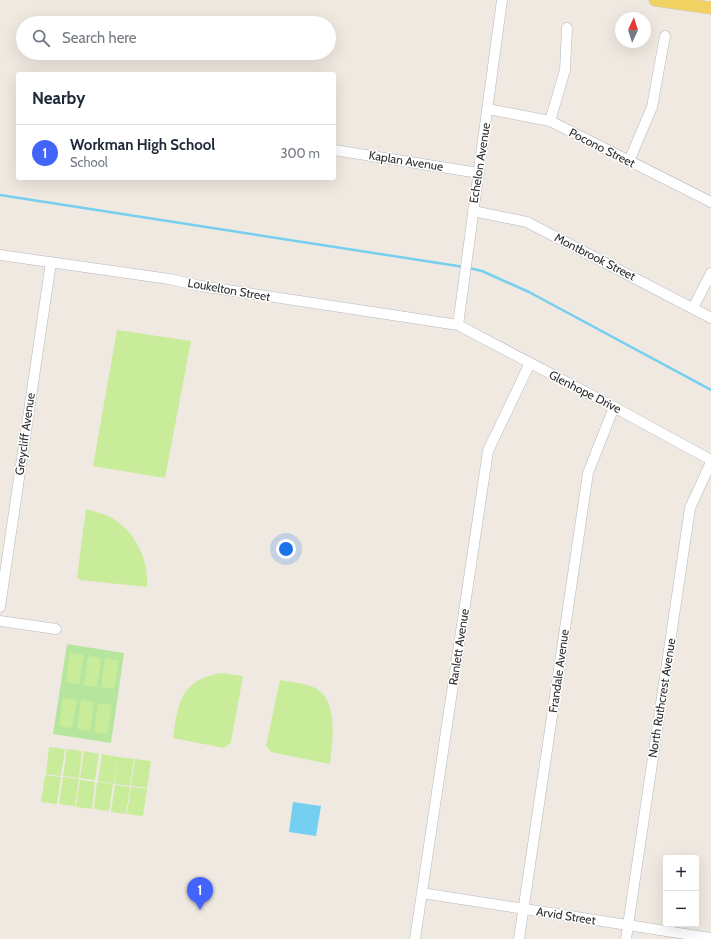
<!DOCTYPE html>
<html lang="en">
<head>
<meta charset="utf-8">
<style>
  body { margin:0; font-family:Cabin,sans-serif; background:#f6f6f7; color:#1f2937 }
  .controls { position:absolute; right:12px; bottom:12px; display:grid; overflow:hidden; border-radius:4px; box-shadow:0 4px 16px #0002 }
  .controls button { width:36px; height:36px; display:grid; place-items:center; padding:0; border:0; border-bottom:1px solid #e0e1e3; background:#fff; color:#1f2937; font:20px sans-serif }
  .compass { position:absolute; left:615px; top:12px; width:36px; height:36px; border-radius:50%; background:#fff; box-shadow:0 4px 16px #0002; rotate:4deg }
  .you { position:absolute; left:286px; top:549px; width:14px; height:14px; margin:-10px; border:3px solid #fff; border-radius:50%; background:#1a73e8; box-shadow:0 0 0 6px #1a73e833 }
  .badge { display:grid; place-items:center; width:26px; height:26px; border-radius:50%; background:#4264fb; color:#fff; font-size:13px; font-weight:700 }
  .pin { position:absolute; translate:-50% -33px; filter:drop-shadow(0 1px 2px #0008) }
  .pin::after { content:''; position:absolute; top:21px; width:14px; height:12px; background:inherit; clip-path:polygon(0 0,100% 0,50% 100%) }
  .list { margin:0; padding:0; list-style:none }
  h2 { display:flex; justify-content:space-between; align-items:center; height:52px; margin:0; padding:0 16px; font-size:17px }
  h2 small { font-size:13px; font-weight:400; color:#747a83 }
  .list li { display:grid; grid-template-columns:26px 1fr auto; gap:12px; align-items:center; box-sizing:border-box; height:56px; padding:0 16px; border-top:1px solid #e0e1e3 }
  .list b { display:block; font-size:15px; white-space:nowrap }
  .list p { margin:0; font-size:13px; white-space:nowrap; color:#747a83 }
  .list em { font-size:13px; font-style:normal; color:#747a83 }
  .icon { flex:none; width:22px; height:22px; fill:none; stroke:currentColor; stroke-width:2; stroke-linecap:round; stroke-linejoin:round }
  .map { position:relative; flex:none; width:711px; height:939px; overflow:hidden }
  .search { position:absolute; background:#fff; box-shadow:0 4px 16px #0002; left:16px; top:16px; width:320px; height:44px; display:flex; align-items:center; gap:10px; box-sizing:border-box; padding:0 14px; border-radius:22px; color:#747a83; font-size:15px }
  .panel { position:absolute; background:#fff; box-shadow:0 4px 16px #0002; left:16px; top:72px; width:320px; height:108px; border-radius:4px }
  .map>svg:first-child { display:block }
</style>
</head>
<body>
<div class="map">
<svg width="711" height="939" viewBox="0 0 711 939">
  <rect width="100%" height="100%" fill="#efe9e1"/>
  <path fill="#b6e59e" d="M 67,644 L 124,653 L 111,743 L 53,734 Z"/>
  <path fill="#c9ec9a" d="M 117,330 L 191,341 L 165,478 L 93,466 Z
    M 86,509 C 95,512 107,514 115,520 C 137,534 149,562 147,587 L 80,580 L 77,577 Z
    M 70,653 L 84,655 L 79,684 L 66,682 Z
    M 88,656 L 101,658 L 97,687 L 84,685 Z
    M 105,658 L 119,660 L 114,689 L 101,687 Z
    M 221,673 L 243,676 L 231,742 L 224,748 L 173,738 C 178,702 181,680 221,673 Z
    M 280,680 C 290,682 303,683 313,687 C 340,698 332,742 330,764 L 271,752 L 266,746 Z
    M 63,698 L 77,700 L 72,728 L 59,726 Z
    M 81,700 L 94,702 L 90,731 L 77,729 Z
    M 98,703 L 112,705 L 107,734 L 94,732 Z
    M 49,747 L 65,749 L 61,776 L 46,774 Z
    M 67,749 L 82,751 L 79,778 L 63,776 Z
    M 84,751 L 99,754 L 95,780 L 80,778 Z
    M 102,754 L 118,757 L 114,784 L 98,781 Z
    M 118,757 L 134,759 L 130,786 L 115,784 Z
    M 135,759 L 151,761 L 147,788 L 131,786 Z
    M 45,775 L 61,777 L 57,804 L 41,802 Z
    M 63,777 L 79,779 L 75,806 L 59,804 Z
    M 80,780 L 95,782 L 92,809 L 76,807 Z
    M 97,782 L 113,784 L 109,811 L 94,809 Z
    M 115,785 L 130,787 L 126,814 L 111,812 Z
    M 131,787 L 147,789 L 143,816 L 127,814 Z"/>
  <path fill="#75cff0" d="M 293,802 L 321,806 L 316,836 L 289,832 Z"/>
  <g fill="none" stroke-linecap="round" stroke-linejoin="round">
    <path stroke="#75cff0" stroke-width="2.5" d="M 0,195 L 464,267
      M 469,268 L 482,271 L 529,292 L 711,390"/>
    <defs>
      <path id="minor" d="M 488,109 L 550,121 L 711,202
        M 550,121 L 565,70 L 567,28
        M 334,150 L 479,173
        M 629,161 L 652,107 L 665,36
        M 473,211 L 527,222 L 711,318
        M 0,255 L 169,279 L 201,286 L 458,325 L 614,407 L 711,460
        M 693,308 L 711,273
        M 458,325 L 502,0
        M 0,607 L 51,262
        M 0,621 L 56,629
        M 422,893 L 711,938
        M 415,939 L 488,451 L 530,363
        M 519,939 L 588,473 L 614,407
        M 626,939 L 690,508 L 711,462"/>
      <path id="major" d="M 655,0 L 711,8"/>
    </defs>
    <use href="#minor" stroke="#b4b7c1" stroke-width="11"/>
    <use href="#major" stroke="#c9c9c9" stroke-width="13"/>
    <use href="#minor" stroke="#fff" stroke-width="10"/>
    <use href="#major" stroke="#f2d163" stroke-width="12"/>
  </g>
  <g text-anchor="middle" stroke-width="3" stroke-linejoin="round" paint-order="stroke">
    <g font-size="12" fill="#2e2e2e" stroke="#fff">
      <text transform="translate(602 148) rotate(27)" y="4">Pocono Street</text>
      <text transform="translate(406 161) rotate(9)" y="4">Kaplan Avenue</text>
      <text transform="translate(480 163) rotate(-81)" y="4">Echelon Avenue</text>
      <text transform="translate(595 257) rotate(27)" y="4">Montbrook Street</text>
      <text transform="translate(229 290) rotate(10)" y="4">Loukelton Street</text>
      <text transform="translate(585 392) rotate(27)" y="4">Glenhope Drive</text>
      <text transform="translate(25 434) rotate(-82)" y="4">Greycliff Avenue</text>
      <text transform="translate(459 647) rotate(-81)" y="4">Ranlett Avenue</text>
      <text transform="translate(559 671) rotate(-82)" y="4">Frandale Avenue</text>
      <text transform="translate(662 698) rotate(-81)" y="4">North Ruthcrest Avenue</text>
      <text transform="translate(566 916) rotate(9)" y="4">Arvid Street</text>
    </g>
  </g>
</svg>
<div class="controls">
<button>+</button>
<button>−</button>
</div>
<svg class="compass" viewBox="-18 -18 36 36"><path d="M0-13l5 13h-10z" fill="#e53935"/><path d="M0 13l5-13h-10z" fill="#747a83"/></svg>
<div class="you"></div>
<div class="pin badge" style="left:200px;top:910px">1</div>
<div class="search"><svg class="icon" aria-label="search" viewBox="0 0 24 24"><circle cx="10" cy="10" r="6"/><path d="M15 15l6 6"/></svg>Search here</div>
<section class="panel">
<h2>Nearby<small></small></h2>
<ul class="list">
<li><span class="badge">1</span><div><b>Workman High School</b><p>School</p></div><em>300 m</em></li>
</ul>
</section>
</div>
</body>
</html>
